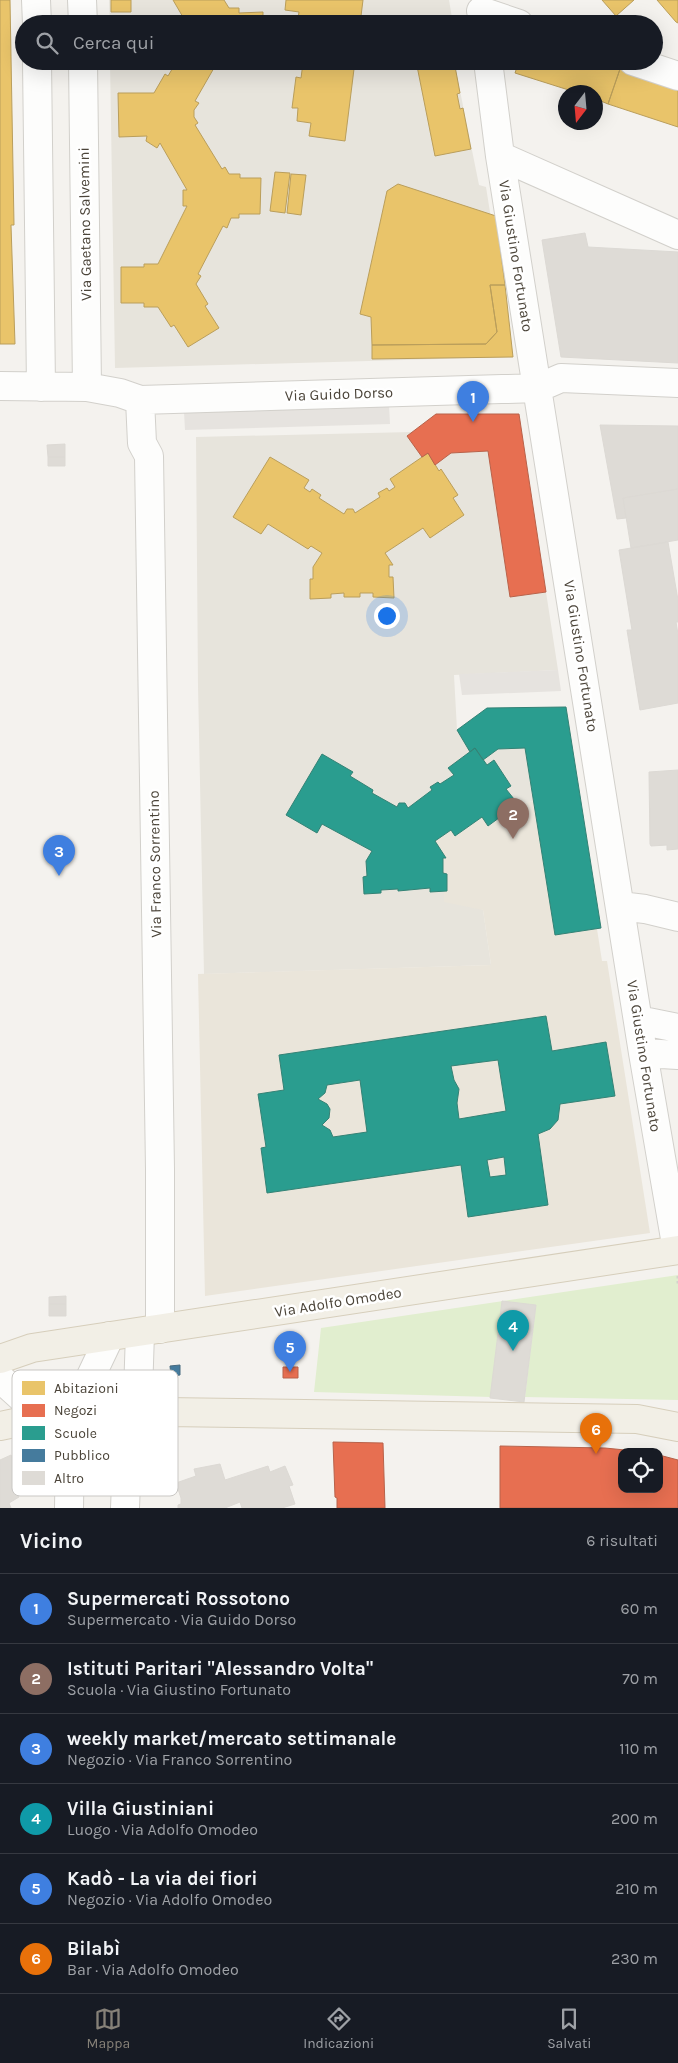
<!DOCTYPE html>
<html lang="it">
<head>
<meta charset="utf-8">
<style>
  body { margin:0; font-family:Karla,sans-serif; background:#242831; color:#f1f3f6 }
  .controls { position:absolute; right:15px; bottom:15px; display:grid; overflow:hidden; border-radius:10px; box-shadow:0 5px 20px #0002 }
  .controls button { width:45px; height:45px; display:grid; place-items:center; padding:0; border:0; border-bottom:1px solid #363941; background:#171b24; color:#f1f3f6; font:25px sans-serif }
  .compass { position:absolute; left:558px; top:85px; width:45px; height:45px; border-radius:50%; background:#171b24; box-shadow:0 5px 20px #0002; rotate:196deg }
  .you { position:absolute; left:386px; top:615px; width:18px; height:18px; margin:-12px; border:4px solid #fff; border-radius:50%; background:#1a73e8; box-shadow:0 0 0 8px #1a73e833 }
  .badge { display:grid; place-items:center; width:32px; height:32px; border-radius:50%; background:#868178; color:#fff; font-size:16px; font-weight:700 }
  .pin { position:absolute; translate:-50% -41px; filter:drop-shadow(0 1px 2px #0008) }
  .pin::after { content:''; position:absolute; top:26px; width:18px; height:15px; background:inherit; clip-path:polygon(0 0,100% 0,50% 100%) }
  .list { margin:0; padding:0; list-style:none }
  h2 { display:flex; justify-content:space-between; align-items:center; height:65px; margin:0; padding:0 20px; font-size:21px }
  h2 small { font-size:16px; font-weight:400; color:#9ea1a6 }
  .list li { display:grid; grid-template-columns:32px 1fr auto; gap:15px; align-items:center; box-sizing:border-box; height:70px; padding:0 20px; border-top:1px solid #363941 }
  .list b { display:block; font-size:19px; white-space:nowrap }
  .list p { margin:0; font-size:16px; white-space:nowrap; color:#9ea1a6 }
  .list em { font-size:16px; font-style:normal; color:#9ea1a6 }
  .icon { flex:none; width:28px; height:28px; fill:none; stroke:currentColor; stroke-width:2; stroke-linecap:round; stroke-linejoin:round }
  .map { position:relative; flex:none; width:678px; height:1508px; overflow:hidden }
  .search { position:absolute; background:#171b24; box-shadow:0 5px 20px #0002; left:15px; right:15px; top:15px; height:55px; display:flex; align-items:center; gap:12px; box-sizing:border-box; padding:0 18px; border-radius:28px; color:#9ea1a6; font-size:19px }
  .sheet { height:485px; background:#171b24 }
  nav { display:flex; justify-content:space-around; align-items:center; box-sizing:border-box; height:70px; border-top:1px solid #363941; background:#171b24; font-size:14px; color:#9ea1a6 }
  nav a { display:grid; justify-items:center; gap:2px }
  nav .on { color:#868178 }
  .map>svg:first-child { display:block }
</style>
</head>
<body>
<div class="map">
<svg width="678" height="1508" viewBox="0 0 678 1508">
  <rect width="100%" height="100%" fill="#f4f2ee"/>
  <path fill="#e7e4dc" d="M 109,0 L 449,0 L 453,24 L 110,24 Z
    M 110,61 L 454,61 L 479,185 L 486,187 L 513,357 L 115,368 Z
    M 412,432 L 407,436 L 422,457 L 428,453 L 435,465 L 451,453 L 488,451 L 510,597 L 546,592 L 558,670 L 454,675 L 457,730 L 470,751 L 525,748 L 534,801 L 518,804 L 488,826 L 482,817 L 455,836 L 446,858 L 443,873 L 447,874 L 447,891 L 483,910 L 491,965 L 204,974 L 198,686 L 196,437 Z"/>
  <path fill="#eae5da" d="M 566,707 L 601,928 L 597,929 L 602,961 L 607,961 L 650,1233 L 205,1296 L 198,974 L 491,965 L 483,910 L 444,902 L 444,891 L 447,891 L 447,874 L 443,873 L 443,858 L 446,858 L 435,841 L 451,830 L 456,836 L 482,817 L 489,826 L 518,804 L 534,801 L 525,748 L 498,749 L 483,760 L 470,752 L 457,730 L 487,708 Z"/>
  <path fill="#e1eecf" d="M 678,1275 L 678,1400 L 525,1397 L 536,1305 L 491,1397 L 314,1392 L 321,1328 Z"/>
  <path fill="#e6e3df" d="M 389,405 L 390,424 L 185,430 L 184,412 Z
    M 558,670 L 561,691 L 462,695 L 459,674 Z"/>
  <path fill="#e9c46a" stroke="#ba9e5b" d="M 0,0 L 10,0 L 14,225 L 11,225 L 15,344 L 0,344 Z
    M 111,0 L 131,0 L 131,12 L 111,12 Z
    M 173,0 L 224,0 L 229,8 L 239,8 L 239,13 L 263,12 L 263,24 L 187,24 Z
    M 286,0 L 363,0 L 360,24 L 297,24 L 299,12 L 285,10 Z
    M 602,0 L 634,0 L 616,16 Z
    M 657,0 L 678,0 L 678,23 L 676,22 Z
    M 177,61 L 218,61 L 195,101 L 199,103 L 194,110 L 194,117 L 198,123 L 195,125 L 222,169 L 225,167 L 229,174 L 240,174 L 240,178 L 261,178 L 260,214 L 239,214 L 239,218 L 231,218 L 227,228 L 223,226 L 198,274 L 201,276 L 196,284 L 208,304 L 205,306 L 219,328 L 188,347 L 174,325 L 171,327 L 158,307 L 144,307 L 144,303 L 121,303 L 121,267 L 144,267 L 144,264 L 158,264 L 187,206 L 183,206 L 183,190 L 187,190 L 160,143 L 157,148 L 146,141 L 147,136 L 119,137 L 118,93 L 154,93 L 165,74 L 168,76 Z
    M 318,61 L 355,61 L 345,141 L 309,136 L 311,123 L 297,121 L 298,108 L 292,108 L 296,77 L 301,78 L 303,63 L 318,65 Z
    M 416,61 L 454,61 L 460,93 L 457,94 L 460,109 L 463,108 L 471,149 L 435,156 Z
    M 519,61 L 595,61 L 620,69 L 608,104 L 596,99 L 596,92 L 575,92 L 515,73 Z
    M 620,69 L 678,89 L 678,127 L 608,104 Z
    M 275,172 L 290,173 L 285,213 L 270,211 Z
    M 291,174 L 306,175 L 301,215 L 287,213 Z
    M 398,184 L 496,216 L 505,285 L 490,285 L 497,332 L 486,344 L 372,345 L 371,317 L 360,314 L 387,191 Z
    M 490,285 L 505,285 L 513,357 L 372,359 L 372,345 L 486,344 L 497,332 Z
    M 428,453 L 439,471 L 441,469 L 458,495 L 453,498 L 464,515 L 430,538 L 423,528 L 385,553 L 393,565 L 389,565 L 389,577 L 393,577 L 394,598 L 373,597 L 373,593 L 360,593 L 360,597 L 344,597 L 344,593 L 331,594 L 331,598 L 310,599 L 310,579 L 313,579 L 313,567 L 322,553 L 311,546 L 308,549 L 268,524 L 261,534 L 233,517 L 270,457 L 309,480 L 304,488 L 310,492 L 312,489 L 321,495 L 319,498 L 344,514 L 347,509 L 353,509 L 355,513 L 380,497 L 378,493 L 387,488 L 389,491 L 395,487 L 390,479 Z"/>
  <path fill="#e76f51" stroke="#b8624a" d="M 436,414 L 519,414 L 546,592 L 510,597 L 488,451 L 451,453 L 435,465 L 428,453 L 422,457 L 407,436 Z
    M 283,1367 L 298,1367 L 298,1378 L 283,1378 Z
    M 333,1442 L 383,1443 L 385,1508 L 337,1508 L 337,1498 L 335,1497 Z
    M 500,1446 L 605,1448 L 645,1452 L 622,1452 L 622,1489 L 659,1489 L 659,1455 L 678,1460 L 678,1508 L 500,1508 Z"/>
  <path fill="#2a9d8f" stroke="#348275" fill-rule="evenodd" d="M 566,707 L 601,928 L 555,935 L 525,748 L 498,749 L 483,760 L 475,748 L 470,752 L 457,730 L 487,708 Z
    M 475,748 L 487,765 L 494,760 L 511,786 L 506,789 L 518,804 L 488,826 L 482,817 L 455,836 L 451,830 L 435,841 L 446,858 L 443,858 L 443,873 L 447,874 L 447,891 L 430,892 L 430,888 L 398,891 L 398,889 L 381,890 L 381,893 L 364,894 L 363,877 L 367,876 L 366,861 L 372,851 L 322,824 L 317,833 L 286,815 L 322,754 L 353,772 L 350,776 L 373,790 L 372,793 L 397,807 L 399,803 L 405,803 L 408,808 L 432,790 L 430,787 L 438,782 L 440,784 L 454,775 L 448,768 Z
    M 546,1016 L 552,1051 L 606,1042 L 615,1096 L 560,1104 L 558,1120 L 550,1129 L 538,1134 L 548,1205 L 468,1217 L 461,1165 L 267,1193 L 261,1148 L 266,1147 L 258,1094 L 284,1090 L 279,1055 ZM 498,1060 L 506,1111 L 459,1119 L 457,1103 L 459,1089 L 454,1080 L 451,1066 ZM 360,1080 L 367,1132 L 333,1137 L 330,1130 L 322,1125 L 329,1118 L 330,1109 L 327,1104 L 318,1099 L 325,1093 L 327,1085 ZM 504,1157 L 506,1175 L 490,1177 L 487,1160 Z"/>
  <path fill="#457b9d" stroke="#476a7f" d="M 180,1365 L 180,1375 L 171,1376 L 170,1366 Z"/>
  <path fill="#dedbd6" stroke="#dcd9d4" d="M 585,233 L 588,247 L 678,252 L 678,363 L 561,357 L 542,240 Z
    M 600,425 L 678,426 L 678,489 L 623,498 L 626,518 L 617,519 Z
    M 65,444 L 65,457 L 48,457 L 47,445 Z
    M 48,457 L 65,457 L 65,466 L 48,466 Z
    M 678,489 L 678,540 L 631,548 L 623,498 Z
    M 668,542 L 678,600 L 678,622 L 676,622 L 678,634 L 678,703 L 640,710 L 627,630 L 632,630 L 619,550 Z
    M 678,770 L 678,849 L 667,850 L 667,845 L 651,846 L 650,844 L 649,772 Z
    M 66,1296 L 66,1304 L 49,1304 L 49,1297 Z
    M 502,1301 L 536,1305 L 524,1402 L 490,1398 Z
    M 49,1304 L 66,1304 L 66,1316 L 49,1316 Z
    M 11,1455 L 28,1488 L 17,1494 L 19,1497 L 9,1503 L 11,1508 L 0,1508 L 0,1460 Z
    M 220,1464 L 225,1480 L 268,1466 L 270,1472 L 285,1466 L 293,1485 L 289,1486 L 295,1504 L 282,1508 L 242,1508 L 240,1502 L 225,1508 L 178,1508 L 178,1505 L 181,1504 L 181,1498 L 176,1483 L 196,1476 L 194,1469 Z"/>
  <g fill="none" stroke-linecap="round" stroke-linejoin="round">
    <defs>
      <path id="minor" d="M 36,0 L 37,24
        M 82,0 L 83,24
        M 481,11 L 519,24
        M 37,61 L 41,387
        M 83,61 L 87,387
        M 488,61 L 500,156 L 643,1053 L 677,1250
        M 633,61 L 678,76
        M 500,156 L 678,235
        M 0,386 L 87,387 L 120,393 L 140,400 L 538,388 L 561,378 L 678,383
        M 140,400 L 142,443 L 149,456 L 160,1169 L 160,1329
        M 620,906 L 645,909 L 678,917
        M 638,1020 L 678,1028
        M 643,1053 L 678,1055
        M 0,1378 L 43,1417
        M 69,1508 L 70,1443 L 73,1414 L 110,1336
        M 125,1508 L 127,1459 L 138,1393 L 140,1333"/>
      <path id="major" d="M 0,1359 L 32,1348 L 678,1250
        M 0,1426 L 43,1417 L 73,1414 L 166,1412 L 637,1419 L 678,1427"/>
    </defs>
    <use href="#minor" stroke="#d2d0cb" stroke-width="30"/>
    <use href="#major" stroke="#d6cebb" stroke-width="30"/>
    <path stroke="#d3d2cc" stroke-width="3" stroke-dasharray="2.5 2.5" stroke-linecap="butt" d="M 678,1276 L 678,1285"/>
    <use href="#minor" stroke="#fdfdfc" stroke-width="28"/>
    <use href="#major" stroke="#f2efe6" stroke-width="28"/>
  </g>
  <g text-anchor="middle" stroke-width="5" stroke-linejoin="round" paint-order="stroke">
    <g font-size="15" fill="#4b4439" stroke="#fff">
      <text transform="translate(85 224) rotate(-91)" y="5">Via Gaetano Salvemini</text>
      <text transform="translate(516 256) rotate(81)" y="5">Via Giustino Fortunato</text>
      <text transform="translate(339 394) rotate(-2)" y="5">Via Guido Dorso</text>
      <text transform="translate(581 656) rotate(81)" y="5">Via Giustino Fortunato</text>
      <text transform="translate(155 864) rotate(-91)" y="5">Via Franco Sorrentino</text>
      <text transform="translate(644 1056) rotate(81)" y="5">Via Giustino Fortunato</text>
      <text transform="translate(338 1302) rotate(-9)" y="5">Via Adolfo Omodeo</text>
    </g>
  </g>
  <rect x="12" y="1370" width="166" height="126" rx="8" fill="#fff" stroke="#c9c7c4" stroke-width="1"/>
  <rect x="22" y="1381" width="23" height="14" fill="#e9c46a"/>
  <rect x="22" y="1404" width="23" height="13" fill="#e76f51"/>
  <rect x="22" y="1426" width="23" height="14" fill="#2a9d8f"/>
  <rect x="22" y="1449" width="23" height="13" fill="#457b9d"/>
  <rect x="22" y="1471" width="23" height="14" fill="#dedbd6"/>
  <g font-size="14" fill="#4b4439">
    <text x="54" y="1393">Abitazioni</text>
    <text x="54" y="1415">Negozi</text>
    <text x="54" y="1438">Scuole</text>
    <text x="54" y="1460">Pubblico</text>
    <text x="54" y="1483">Altro</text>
  </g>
</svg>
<div class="controls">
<button><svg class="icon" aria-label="locate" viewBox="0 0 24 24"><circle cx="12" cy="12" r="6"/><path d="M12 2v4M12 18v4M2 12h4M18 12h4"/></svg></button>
</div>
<svg class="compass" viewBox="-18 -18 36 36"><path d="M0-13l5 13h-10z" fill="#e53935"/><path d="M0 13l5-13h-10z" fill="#9ea1a6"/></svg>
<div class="you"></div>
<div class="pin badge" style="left:473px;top:422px;background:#3f7fe0">1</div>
<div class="pin badge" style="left:513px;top:839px;background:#8d6e63">2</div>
<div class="pin badge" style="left:59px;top:876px;background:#3f7fe0">3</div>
<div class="pin badge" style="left:513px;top:1351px;background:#0f9aa8">4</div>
<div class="pin badge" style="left:290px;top:1372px;background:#3f7fe0">5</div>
<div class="pin badge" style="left:596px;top:1454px;background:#e8710a">6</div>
<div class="search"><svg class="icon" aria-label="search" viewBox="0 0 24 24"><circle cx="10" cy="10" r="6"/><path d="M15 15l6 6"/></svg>Cerca qui</div>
</div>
<section class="sheet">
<h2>Vicino<small>6 risultati</small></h2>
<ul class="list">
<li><span class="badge" style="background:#3f7fe0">1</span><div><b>Supermercati Rossotono</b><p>Supermercato · Via Guido Dorso</p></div><em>60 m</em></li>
<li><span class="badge" style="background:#8d6e63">2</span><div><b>Istituti Paritari &quot;Alessandro Volta&quot;</b><p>Scuola · Via Giustino Fortunato</p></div><em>70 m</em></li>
<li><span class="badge" style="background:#3f7fe0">3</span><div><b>weekly market/mercato settimanale</b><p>Negozio · Via Franco Sorrentino</p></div><em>110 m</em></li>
<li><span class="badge" style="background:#0f9aa8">4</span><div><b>Villa Giustiniani</b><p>Luogo · Via Adolfo Omodeo</p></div><em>200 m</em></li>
<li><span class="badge" style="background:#3f7fe0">5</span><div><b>Kadò - La via dei fiori</b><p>Negozio · Via Adolfo Omodeo</p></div><em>210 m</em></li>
<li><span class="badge" style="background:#e8710a">6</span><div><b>Bilabì</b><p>Bar · Via Adolfo Omodeo</p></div><em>230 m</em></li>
</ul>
</section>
<nav>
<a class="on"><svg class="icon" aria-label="map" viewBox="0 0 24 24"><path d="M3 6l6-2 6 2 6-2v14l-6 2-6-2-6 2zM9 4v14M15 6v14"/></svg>Mappa</a>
<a><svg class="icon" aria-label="directions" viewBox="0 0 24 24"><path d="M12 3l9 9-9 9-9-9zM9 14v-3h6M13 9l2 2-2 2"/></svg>Indicazioni</a>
<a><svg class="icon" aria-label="saved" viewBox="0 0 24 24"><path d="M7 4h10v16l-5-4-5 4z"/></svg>Salvati</a>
</nav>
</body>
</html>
